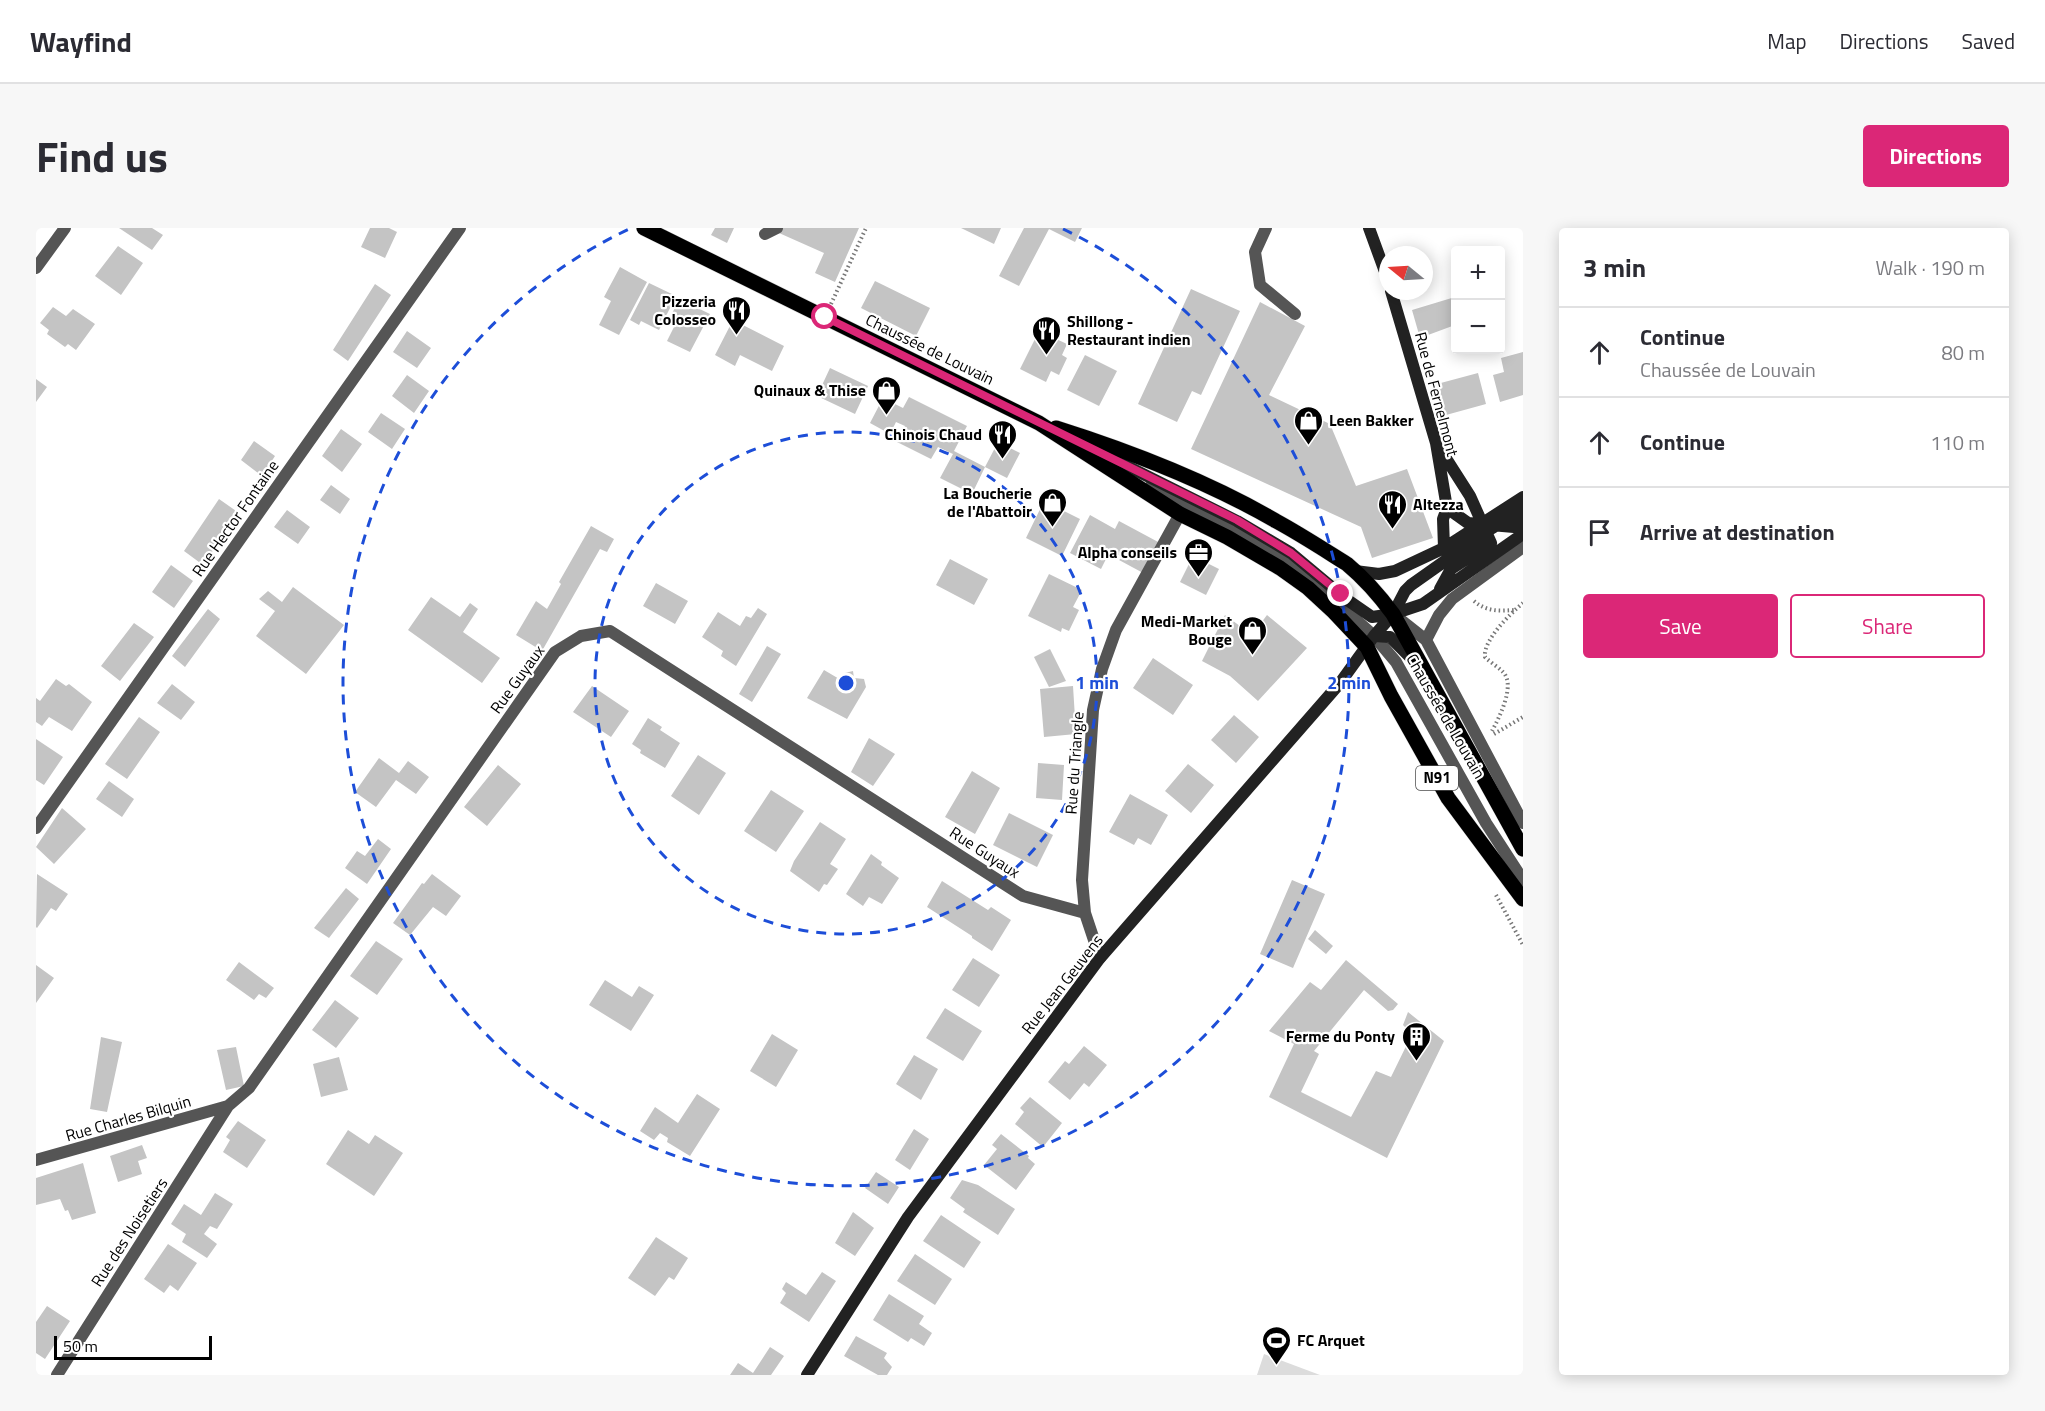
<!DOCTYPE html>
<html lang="en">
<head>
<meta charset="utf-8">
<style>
  body { margin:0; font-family:"Titillium Web",sans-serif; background:#f7f7f7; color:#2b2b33 }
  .controls { position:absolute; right:18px; top:18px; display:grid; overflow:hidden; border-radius:6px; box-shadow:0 3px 15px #0003 }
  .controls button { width:54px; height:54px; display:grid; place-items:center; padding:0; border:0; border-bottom:2px solid #e1e1e2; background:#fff; color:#2b2b33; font:30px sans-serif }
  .compass { position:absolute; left:1343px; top:18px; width:54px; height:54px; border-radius:50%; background:#fff; box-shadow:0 3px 15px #0003; rotate:288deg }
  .scale { position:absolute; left:18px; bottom:15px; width:158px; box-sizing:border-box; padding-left:6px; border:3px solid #000; border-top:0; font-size:16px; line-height:21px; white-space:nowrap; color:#000; -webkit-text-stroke:4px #fff; paint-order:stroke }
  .stop { position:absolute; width:18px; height:18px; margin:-14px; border:4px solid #db2777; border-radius:50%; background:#fff }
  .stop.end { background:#db2777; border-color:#fff; box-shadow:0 2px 6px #0008 }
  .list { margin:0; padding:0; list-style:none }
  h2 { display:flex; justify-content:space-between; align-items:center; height:78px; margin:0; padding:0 24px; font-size:26px }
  h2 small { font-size:20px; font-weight:400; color:#7c7c81 }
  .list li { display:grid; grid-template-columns:39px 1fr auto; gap:18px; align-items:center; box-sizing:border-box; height:90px; padding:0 24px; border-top:2px solid #e1e1e2 }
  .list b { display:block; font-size:22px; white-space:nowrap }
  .list p { margin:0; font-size:20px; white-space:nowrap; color:#7c7c81 }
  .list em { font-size:20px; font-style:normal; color:#7c7c81 }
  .actions { display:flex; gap:12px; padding:18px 24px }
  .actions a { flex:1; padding:14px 0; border:2px solid #db2777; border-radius:6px; text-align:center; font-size:21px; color:#db2777 }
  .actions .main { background:#db2777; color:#fff }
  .icon { flex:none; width:33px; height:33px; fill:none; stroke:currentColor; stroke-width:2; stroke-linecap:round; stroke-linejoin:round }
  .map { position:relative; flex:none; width:1487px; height:1147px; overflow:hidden; border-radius:6px }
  header { display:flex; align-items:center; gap:36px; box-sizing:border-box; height:84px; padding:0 30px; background:#fff; border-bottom:2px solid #e1e1e2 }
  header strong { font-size:28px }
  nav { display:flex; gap:33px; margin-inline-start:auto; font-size:21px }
  .intro { display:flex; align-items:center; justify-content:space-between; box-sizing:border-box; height:144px; padding:0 36px }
  h1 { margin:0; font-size:42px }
  .button { padding:15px 27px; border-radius:6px; background:#db2777; color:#fff; font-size:21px; font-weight:700 }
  main { display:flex; gap:36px; padding:0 36px }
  aside { flex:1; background:#fff; border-radius:6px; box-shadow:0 3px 15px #0003 }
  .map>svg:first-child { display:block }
</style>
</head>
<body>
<header>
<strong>Wayfind</strong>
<nav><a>Map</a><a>Directions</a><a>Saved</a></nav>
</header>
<div class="intro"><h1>Find us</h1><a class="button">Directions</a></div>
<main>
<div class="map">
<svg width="1487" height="1147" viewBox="0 0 1487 1147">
  <rect width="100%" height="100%" fill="#fff"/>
  <path fill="#dcdcdc" d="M 1228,1126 L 1284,1147 L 1221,1147 Z"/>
  <path fill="#c4c4c4" d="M 83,0 L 116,0 L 127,7 L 116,22 Z
    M 334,0 L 353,0 L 361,4 L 349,30 L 325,19 Z
    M 679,0 L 698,0 L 691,15 L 675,7 Z
    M 746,0 L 823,0 L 799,54 L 779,45 L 788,25 L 743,5 Z
    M 925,0 L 965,0 L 958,16 Z
    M 988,0 L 1046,0 L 1039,14 L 1013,1 L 983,58 L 963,48 Z
    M 82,18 L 107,35 L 85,67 L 59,48 Z
    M 584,39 L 611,54 L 583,107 L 563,97 L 575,73 L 568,69 Z
    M 839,53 L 894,80 L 880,108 L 825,80 Z
    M 613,55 L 640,68 L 623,102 L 605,93 L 603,97 L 594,92 Z
    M 339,56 L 355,67 L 312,133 L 297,122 Z
    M 1155,61 L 1204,83 L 1165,167 L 1156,163 L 1141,194 L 1102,176 Z
    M 1419,69 L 1419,97 L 1384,110 L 1376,82 Z
    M 643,71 L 674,86 L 654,124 L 631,113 L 640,95 L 633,92 Z
    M 1224,74 L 1269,98 L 1233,167 L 1294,196 L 1320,258 L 1371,241 L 1397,310 L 1336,330 L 1325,299 L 1155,221 Z
    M 17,79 L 30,88 L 37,81 L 59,96 L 40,122 L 32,116 L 29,119 L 11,106 L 13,102 L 4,95 Z
    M 697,92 L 748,118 L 736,143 L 704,127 L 699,138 L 679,127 Z
    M 371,103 L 395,120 L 381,140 L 357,124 Z
    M 1003,103 L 1031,116 L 1026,127 L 1031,130 L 1023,147 L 1015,143 L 1010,154 L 984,141 Z
    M 1487,124 L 1487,167 L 1464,174 L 1457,147 L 1468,144 L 1465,130 Z
    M 1049,127 L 1081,143 L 1063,178 L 1031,162 Z
    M 794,140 L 832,158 L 819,186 L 781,168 Z
    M 1442,145 L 1450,176 L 1410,187 L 1401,156 Z
    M 371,147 L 393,163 L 378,185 L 356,168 Z
    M 0,151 L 11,159 L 0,174 Z
    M 873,169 L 931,198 L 918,223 L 949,239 L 936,266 L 904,250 L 917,226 L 902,219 L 895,231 L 861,214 L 869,198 L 860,194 L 854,206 L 834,195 L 847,170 L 867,180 Z
    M 345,185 L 369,201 L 356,221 L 332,204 Z
    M 305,201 L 326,216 L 306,244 L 286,228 Z
    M 218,213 L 239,228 L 226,248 L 205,232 Z
    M 962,214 L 984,225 L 971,250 L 949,239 Z
    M 295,257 L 314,271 L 304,286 L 284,272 Z
    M 183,271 L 203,285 L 167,337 L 148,323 Z
    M 1008,273 L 1044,291 L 1026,328 L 990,310 Z
    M 251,282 L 274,299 L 262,316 L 238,299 Z
    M 1054,287 L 1079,301 L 1083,293 L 1124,315 L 1109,346 L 1083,332 L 1087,329 L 1074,323 L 1065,341 L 1034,325 Z
    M 555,298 L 578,311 L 571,324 L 564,321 L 506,423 L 480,407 L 500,373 L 511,381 L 525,356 L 523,354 Z
    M 1157,328 L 1183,341 L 1170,367 L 1144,354 Z
    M 914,331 L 952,351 L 938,377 L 900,357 Z
    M 135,337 L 157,353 L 138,380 L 116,364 Z
    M 1013,346 L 1046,362 L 1037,379 L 1043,382 L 1033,403 L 1026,400 L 1025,404 L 992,388 Z
    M 620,355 L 652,373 L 639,396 L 607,378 Z
    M 257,359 L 308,397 L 270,446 L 220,408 L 239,383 L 223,371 L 232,363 L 246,374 Z
    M 395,369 L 424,389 L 434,375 L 442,381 L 427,404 L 464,430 L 446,455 L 372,402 Z
    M 722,380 L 731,386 L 700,438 L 685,428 L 687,423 L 666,409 L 682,384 L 704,398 L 710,388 L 715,390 Z
    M 172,381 L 184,391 L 149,439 L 136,428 Z
    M 1189,387 L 1216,407 L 1231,387 L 1271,420 L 1222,473 L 1194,448 L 1166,433 Z
    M 98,395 L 118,409 L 84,453 L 65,438 Z
    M 731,418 L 745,426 L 716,474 L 703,466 Z
    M 1014,421 L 1030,453 L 1013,459 L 998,429 Z
    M 1117,430 L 1157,457 L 1137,487 L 1097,460 Z
    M 788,442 L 805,452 L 809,445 L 817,443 L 818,450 L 828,451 L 830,459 L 811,491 L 771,470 Z
    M 20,451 L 30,458 L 33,456 L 56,474 L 36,503 L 13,489 L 6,498 L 0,494 L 0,470 L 4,473 Z
    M 136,456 L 159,474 L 145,492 L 121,475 Z
    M 556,458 L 593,483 L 575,509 L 537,484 Z
    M 1037,458 L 1040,506 L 1008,509 L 1004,461 Z
    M 1198,487 L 1223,509 L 1200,535 L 1175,512 Z
    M 103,489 L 124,504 L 91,551 L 69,536 Z
    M 612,490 L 626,499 L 624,502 L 644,515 L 629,540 L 604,525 L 605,522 L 596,516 Z
    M 833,510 L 859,526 L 837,558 L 815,544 Z
    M 0,511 L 27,529 L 8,557 L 0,552 Z
    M 662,527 L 690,545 L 663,587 L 635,568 Z
    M 343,530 L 363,545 L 372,533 L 393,549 L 380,566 L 360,552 L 340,579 L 319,564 Z
    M 1002,535 L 1028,537 L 1026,572 L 1000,570 Z
    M 1152,536 L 1178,557 L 1155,585 L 1129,563 Z
    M 462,537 L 485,556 L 451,598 L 428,579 Z
    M 936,543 L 964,560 L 939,606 L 909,589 Z
    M 73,553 L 98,571 L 86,589 L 60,571 Z
    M 735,562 L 768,583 L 740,624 L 708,603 Z
    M 1094,566 L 1132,587 L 1115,617 L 1102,610 L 1098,617 L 1073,604 Z
    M 26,580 L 50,601 L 18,636 L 0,619 Z
    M 973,585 L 1017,607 L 1001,639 L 957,617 Z
    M 784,594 L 810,611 L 794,636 L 802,641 L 791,657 L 788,656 L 783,664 L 754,643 L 758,633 Z
    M 342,611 L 355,621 L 331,656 L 309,640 L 321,623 L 329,628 Z
    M 835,626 L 846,634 L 845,637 L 863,650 L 846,676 L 833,669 L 827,678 L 810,666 Z
    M 1,646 L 32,666 L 20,683 L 15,680 L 1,700 L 0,699 Z
    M 396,646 L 425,668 L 410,688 L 397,679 L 374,707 L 357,695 L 386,655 L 388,656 Z
    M 1256,652 L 1289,666 L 1257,740 L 1224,726 Z
    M 906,653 L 952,682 L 955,679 L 975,692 L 956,723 L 936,710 L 936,708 L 891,679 Z
    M 310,660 L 323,671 L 293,710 L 278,700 Z
    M 1279,702 L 1297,718 L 1290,726 L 1272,711 Z
    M 340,713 L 367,731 L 341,767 L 314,748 Z
    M 937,730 L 964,747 L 943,779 L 916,762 Z
    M 1310,732 L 1362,776 L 1357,782 L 1352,783 L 1328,762 L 1278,823 L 1283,826 L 1265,864 L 1315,889 L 1340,843 L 1355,849 L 1376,806 L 1367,797 L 1372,784 L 1408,813 L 1351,930 L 1233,869 L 1258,816 L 1233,803 L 1274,754 L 1285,762 Z
    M 203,734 L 238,760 L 230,770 L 223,766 L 218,772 L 190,752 Z
    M 0,737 L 18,750 L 0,775 Z
    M 569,752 L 596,769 L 603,758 L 618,767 L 595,803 L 553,777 Z
    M 299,772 L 323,790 L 300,820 L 276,802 Z
    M 909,780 L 946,803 L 927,833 L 890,810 Z
    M 736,806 L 762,822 L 740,859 L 714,843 Z
    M 65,809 L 86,814 L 71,884 L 54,881 Z
    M 1048,818 L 1071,837 L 1053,859 L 1048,855 L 1034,872 L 1012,854 L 1029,833 L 1033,836 Z
    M 200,819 L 208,858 L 190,862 L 181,822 Z
    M 878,827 L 902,841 L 885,872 L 860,856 Z
    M 303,829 L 312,862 L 285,869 L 277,836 Z
    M 661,866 L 684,881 L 654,928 L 631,914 L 632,910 L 624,905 L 618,912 L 604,903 L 619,879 L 642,895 Z
    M 994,869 L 1026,895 L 1007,919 L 979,896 L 988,884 L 984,880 Z
    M 202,893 L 230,912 L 211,940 L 187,924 L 194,912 L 190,909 Z
    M 878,901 L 893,911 L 874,942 L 859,932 Z
    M 312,902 L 333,916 L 339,907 L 367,925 L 338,968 L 290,936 Z
    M 965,906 L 993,928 L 992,930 L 999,936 L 980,962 L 948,937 L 961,921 L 956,917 Z
    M 106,917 L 111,930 L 102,933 L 106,946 L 82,954 L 74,928 Z
    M 47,935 L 60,985 L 36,992 L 32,982 L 29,983 L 24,971 L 0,977 L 0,950 Z
    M 840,944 L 863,959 L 852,976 L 829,960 Z
    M 926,952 L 942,957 L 979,981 L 962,1007 L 927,984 L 929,981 L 914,970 Z
    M 179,965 L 197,976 L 181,1001 L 174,998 L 168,1006 L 181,1016 L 171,1030 L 146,1014 L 150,1006 L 135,996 L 148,976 L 165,987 Z
    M 817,984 L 838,1000 L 819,1028 L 799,1015 Z
    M 905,987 L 945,1014 L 928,1040 L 887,1013 Z
    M 620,1009 L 652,1030 L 638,1052 L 633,1049 L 619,1068 L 592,1050 Z
    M 132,1016 L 161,1035 L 142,1063 L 134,1057 L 128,1065 L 108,1051 Z
    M 879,1026 L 916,1051 L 899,1077 L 861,1053 Z
    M 786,1044 L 800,1053 L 773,1094 L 744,1075 L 750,1065 L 746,1061 L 750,1054 L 770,1067 Z
    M 853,1066 L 888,1088 L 883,1096 L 896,1105 L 888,1118 L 875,1110 L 872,1114 L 837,1092 Z
    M 11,1078 L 34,1093 L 9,1131 L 0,1125 L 0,1094 Z
    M 820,1108 L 851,1125 L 848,1130 L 856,1139 L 851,1147 L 842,1147 L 808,1128 Z
    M 734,1119 L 748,1128 L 735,1147 L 694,1147 L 702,1135 L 717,1145 Z"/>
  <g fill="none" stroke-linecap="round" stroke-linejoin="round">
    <defs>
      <path id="primary" d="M 608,0 L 1003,195 L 1144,286 L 1191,309 L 1244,340 L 1272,360 L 1298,384 L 1331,419 L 1355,468 L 1412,570 L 1487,671
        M 1020,200 C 1096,224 1171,253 1240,293 C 1264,306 1287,321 1311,336 C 1329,351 1343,367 1357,386 L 1487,621"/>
    </defs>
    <use href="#primary" stroke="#dbdbdb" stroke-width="16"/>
    <path stroke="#777" stroke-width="4" stroke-dasharray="1.5 3" stroke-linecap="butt" d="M 795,76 L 830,0
      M 1438,373 C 1451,384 1463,383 1479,382
      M 1456,503 C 1463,490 1480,457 1467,444 C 1462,439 1454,434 1449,429 C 1447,412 1474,386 1487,375
      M 1458,506 L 1487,489
      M 1460,667 L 1487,717"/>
    <path stroke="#555" stroke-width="12" d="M 1230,0 L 1219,24 L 1224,57 L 1259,86
      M 729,6 L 741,0
      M 1114,259 L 1196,301 L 1249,332 L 1299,373 L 1338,408 L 1360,434 L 1450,595 L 1487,652
      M 1361,389 L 1390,412 L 1487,595
      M 1390,412 L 1403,387 L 1416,371 L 1487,319"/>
    <path stroke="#555" stroke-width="12" d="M 0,40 L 29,0
      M 0,600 L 424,0
      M 1064,730 L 1049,685 L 1046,652 L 1057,482 L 1066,441 L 1080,402 L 1144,286
      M 0,932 L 192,878
      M 21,1147 L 192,878 L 213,860 L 519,424 L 545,408 L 574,403 L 987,668 L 1049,685"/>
    <path stroke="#222" stroke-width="12" d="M 1333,0 L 1352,52
      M 1355,63 L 1400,215 L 1411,280 L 1407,291 L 1408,320 L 1414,329
      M 1043,214 L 1201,293 L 1255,325 L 1310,371 L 1336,389 L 1357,386 L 1387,376 L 1487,306
      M 1404,221 L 1434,268 L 1455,315 L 1415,341 L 1404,361
      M 1411,280 L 1432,295 L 1478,299 L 1487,293
      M 1319,343 L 1343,346 L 1359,343 L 1408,320 L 1487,269
      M 1338,408 L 1354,409 L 1380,435
      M 771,1147 L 872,989 L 1064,730 L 1304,455 L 1338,408 L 1357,386 L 1369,363 L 1375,357 L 1450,304 L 1487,281"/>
    <use href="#primary" stroke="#000" stroke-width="15"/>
  </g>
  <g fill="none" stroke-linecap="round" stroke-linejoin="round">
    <path stroke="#db2777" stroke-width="8" d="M 789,89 L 1201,292 L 1255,325 L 1305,366"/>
  </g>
  <g fill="none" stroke="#1d4ed8" stroke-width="3" stroke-dasharray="10 8">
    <circle cx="810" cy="455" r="251"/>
    <path d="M1027 1A503 503 0 1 1 593 1"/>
  </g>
  <defs>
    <symbol id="restaurant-pin" viewBox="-11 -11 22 30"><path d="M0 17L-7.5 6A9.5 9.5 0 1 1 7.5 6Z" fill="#000" stroke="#fff"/><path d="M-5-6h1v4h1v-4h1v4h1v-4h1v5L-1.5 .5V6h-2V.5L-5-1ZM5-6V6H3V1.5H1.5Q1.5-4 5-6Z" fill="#fff"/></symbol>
    <symbol id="shop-pin" viewBox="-11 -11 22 30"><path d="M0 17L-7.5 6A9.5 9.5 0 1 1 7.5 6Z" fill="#000" stroke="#fff"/><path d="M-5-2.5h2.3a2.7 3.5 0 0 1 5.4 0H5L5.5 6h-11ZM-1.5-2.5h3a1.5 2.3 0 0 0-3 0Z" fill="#fff"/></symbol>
    <symbol id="office-pin" viewBox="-11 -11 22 30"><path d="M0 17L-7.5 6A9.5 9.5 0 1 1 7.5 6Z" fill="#000" stroke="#fff"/><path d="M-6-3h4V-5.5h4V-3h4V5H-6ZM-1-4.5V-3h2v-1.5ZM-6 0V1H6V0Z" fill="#fff"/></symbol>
    <symbol id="building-pin" viewBox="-11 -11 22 30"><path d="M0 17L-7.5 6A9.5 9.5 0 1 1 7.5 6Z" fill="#000" stroke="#fff"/><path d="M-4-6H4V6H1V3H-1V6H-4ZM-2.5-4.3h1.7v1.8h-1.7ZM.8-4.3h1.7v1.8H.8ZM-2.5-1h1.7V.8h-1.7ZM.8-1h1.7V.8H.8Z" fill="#fff"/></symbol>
    <symbol id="stadium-pin" viewBox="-11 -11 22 30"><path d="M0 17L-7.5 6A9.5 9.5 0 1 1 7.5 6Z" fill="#000" stroke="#fff"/><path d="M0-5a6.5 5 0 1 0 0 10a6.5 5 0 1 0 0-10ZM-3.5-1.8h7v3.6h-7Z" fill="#fff"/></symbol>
  </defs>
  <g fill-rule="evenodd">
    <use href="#restaurant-pin" x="684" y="66" width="33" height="45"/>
    <use href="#restaurant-pin" x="994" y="86" width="33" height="45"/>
    <use href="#shop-pin" x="834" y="146" width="33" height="45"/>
    <use href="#shop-pin" x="1256" y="176" width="33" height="45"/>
    <use href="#restaurant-pin" x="950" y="190" width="33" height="45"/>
    <use href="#shop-pin" x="1000" y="258" width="33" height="45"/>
    <use href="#restaurant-pin" x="1340" y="260" width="33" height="45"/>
    <use href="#office-pin" x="1146" y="308" width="33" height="45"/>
    <use href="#shop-pin" x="1200" y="386" width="33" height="45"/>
    <use href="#building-pin" x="1364" y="792" width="33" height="45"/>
    <use href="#stadium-pin" x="1224" y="1096" width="33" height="45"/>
  </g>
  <g text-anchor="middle" stroke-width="4.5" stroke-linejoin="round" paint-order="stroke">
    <rect fill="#fff" stroke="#4c4c4c" stroke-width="1.5" x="1380" y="538" width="42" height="24" rx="4.5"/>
    <g font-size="15" font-weight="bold" fill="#000">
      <text x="1401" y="555">N91</text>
    </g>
    <g font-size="16" font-weight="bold" fill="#000" stroke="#fff" text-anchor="end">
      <text x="680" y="79">Pizzeria<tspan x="680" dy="18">Colosseo</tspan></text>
      <text x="1031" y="99" text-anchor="start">Shillong -<tspan x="1031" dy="18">Restaurant indien</tspan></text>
      <text x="830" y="168">Quinaux &amp; Thise</text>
      <text x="1293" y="198" text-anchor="start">Leen Bakker</text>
      <text x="946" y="212">Chinois Chaud</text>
      <text x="996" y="271">La Boucherie<tspan x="996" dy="18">de l'Abattoir</tspan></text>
      <text x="1377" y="282" text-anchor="start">Altezza</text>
      <text x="1141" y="330">Alpha conseils</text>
      <text x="1196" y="399">Medi-Market<tspan x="1196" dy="18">Bouge</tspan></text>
      <text x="1359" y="814">Ferme du Ponty</text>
      <text x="1261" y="1118" text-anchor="start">FC Arquet</text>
    </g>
    <g font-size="16" fill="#000" stroke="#fff">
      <text transform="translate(894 121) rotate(26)" y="6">Chaussée de Louvain</text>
      <text transform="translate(1401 166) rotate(75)" y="6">Rue de Fernelmont</text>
      <text transform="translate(199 290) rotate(-55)" y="6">Rue Hector Fontaine</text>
      <text transform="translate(481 451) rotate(-54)" y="6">Rue Guyaux</text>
      <text transform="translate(1410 488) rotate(60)" y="6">Chaussée de Louvain</text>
      <text transform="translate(1038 535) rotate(-86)" y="6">Rue du Triangle</text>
      <text transform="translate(949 624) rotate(33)" y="6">Rue Guyaux</text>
      <text transform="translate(1026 756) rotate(-52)" y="6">Rue Jean Geuvens</text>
      <text transform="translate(92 890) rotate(-16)" y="6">Rue Charles Bilquin</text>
      <text transform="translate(93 1004) rotate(-57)" y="6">Rue des Noisetiers</text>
    </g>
  </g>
  <circle cx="810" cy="455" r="9" fill="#1d4ed8" stroke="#fff" stroke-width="3"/>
  <g font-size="18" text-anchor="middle" font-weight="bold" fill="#1d4ed8" stroke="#fff" stroke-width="4.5" stroke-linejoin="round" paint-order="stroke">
    <text x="1061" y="461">1 min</text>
    <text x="1313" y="461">2 min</text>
  </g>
</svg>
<div class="controls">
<button>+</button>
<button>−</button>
</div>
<svg class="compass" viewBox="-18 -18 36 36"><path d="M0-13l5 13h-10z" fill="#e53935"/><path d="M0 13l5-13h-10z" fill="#7c7c81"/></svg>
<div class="scale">50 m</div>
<div class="stop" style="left:789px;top:89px"></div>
<div class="stop end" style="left:1305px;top:366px"></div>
</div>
<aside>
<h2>3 min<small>Walk · 190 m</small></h2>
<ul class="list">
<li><svg class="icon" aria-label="ahead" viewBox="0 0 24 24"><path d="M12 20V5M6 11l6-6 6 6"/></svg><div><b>Continue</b><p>Chaussée de Louvain</p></div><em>80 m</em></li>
<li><svg class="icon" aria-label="ahead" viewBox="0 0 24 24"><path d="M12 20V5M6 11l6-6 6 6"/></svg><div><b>Continue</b></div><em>110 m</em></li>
<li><svg class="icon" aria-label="arrive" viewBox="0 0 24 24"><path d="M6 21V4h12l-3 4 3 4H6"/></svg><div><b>Arrive at destination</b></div></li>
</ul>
<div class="actions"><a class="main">Save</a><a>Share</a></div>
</aside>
</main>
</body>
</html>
